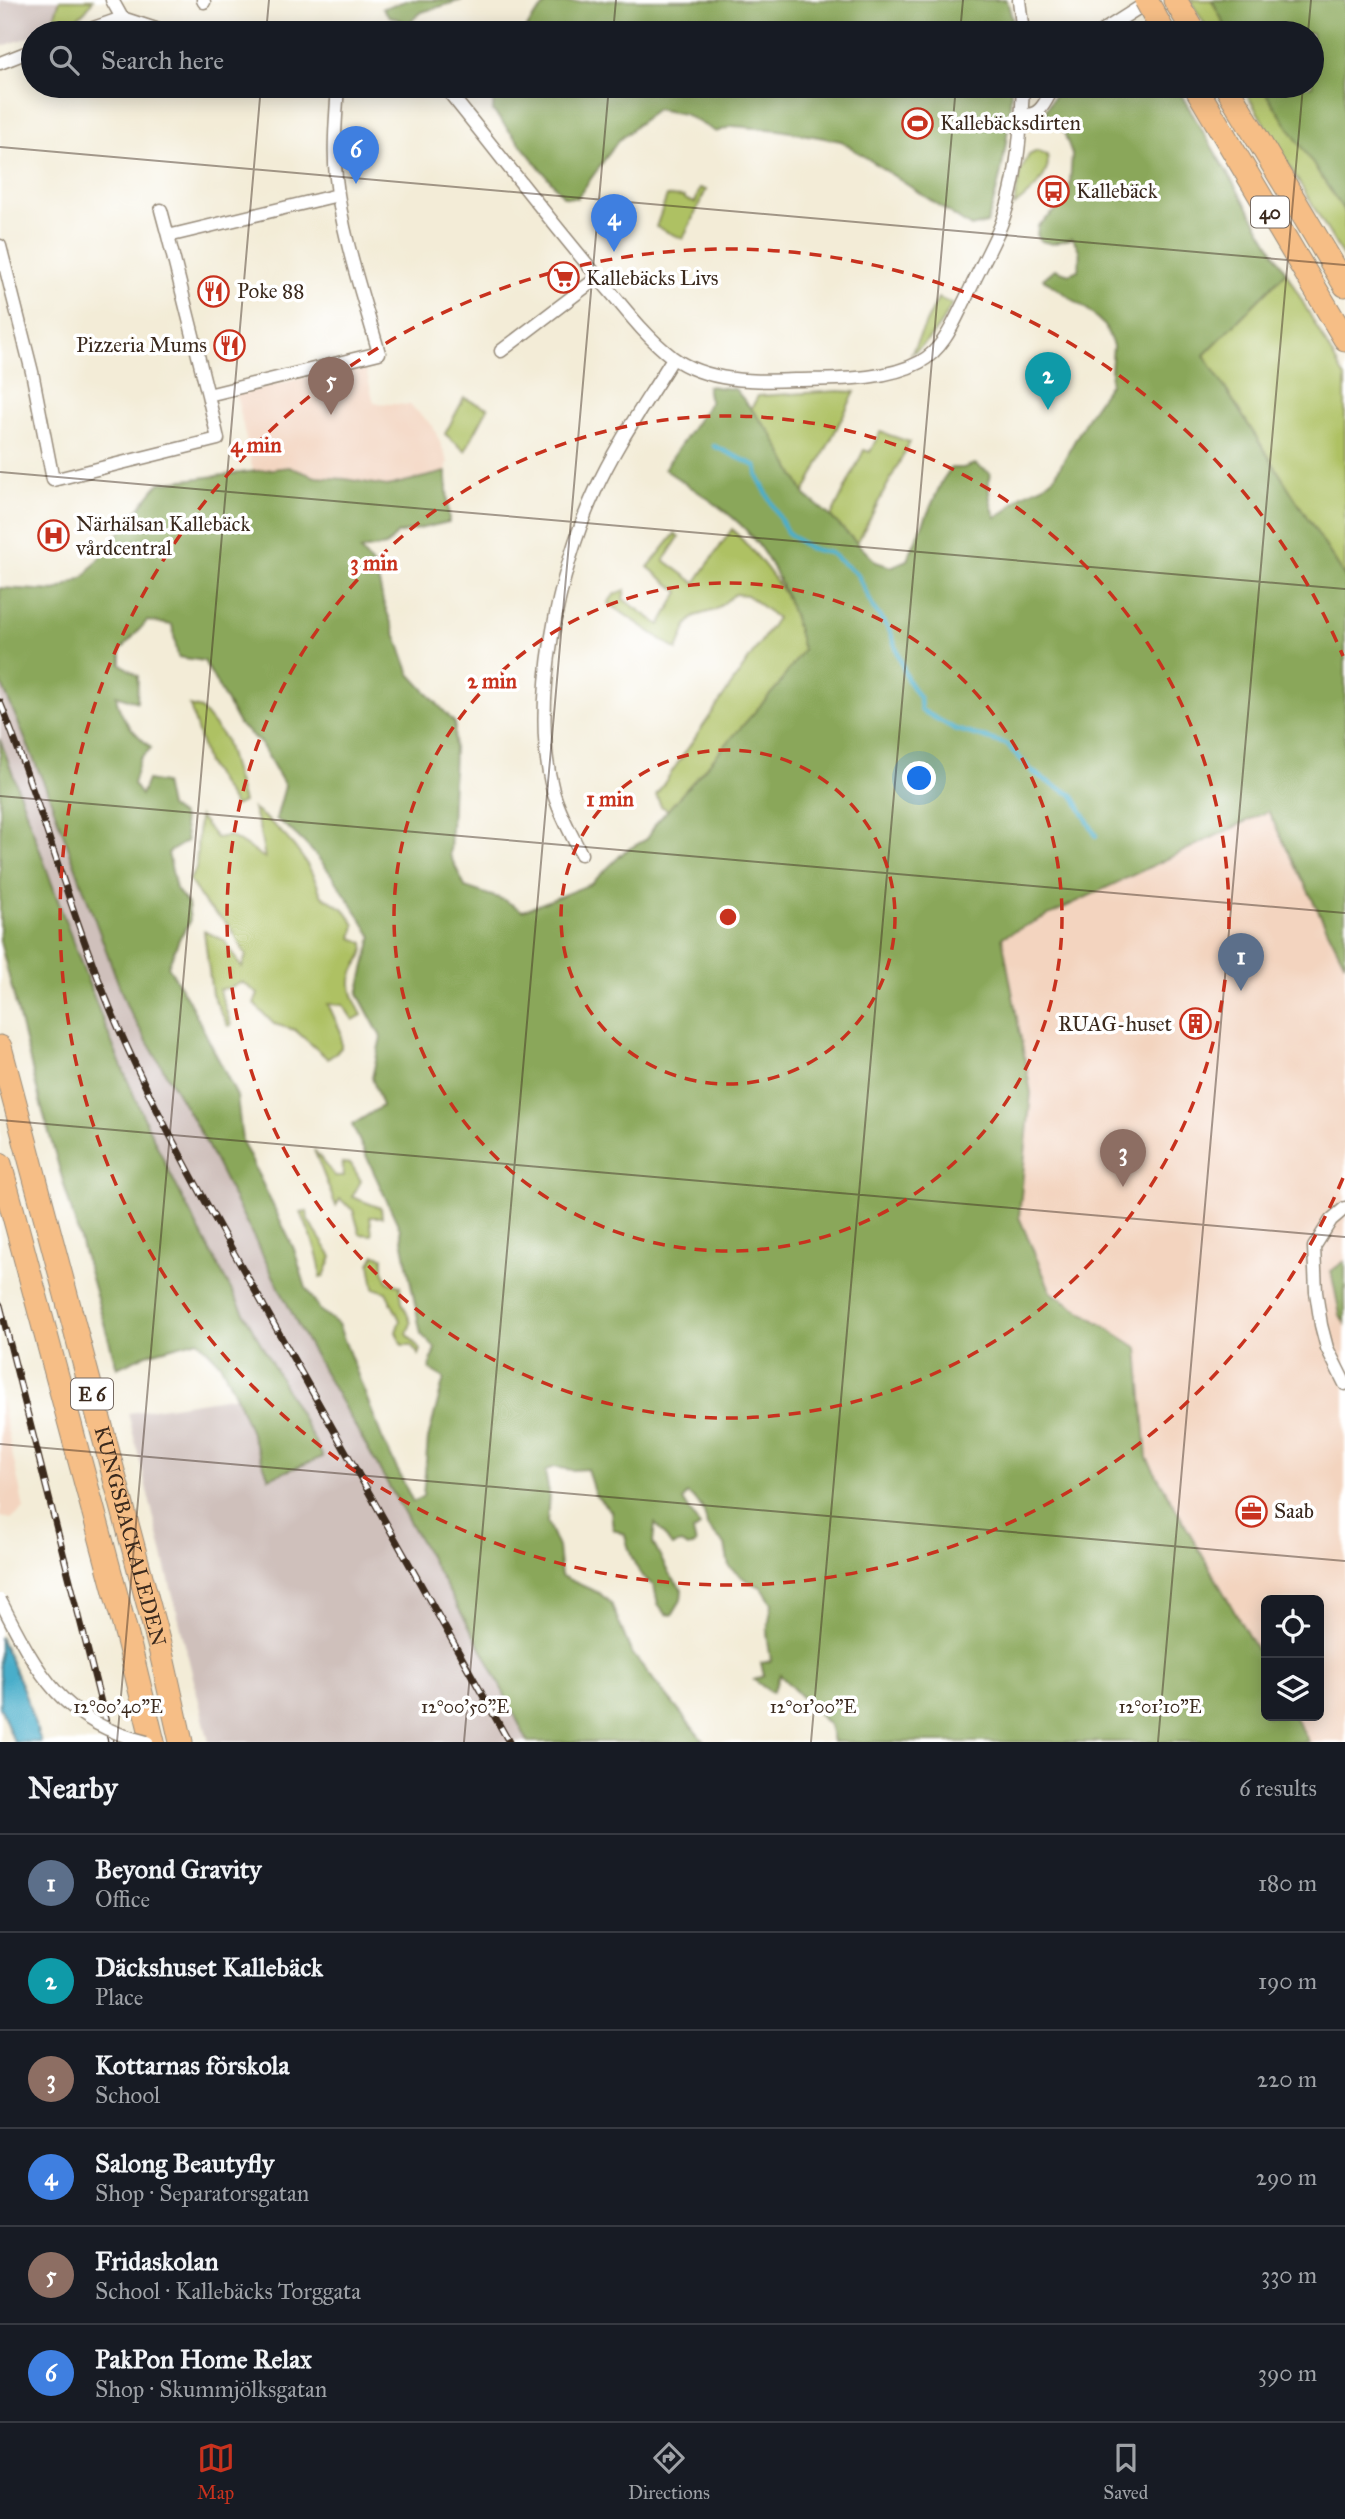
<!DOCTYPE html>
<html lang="en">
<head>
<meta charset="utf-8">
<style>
  body { margin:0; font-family:"IM FELL Great Primer",serif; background:#20242c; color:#f1f3f6 }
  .controls { position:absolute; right:21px; bottom:21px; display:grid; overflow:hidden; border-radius:10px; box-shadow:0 4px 18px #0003 }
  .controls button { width:63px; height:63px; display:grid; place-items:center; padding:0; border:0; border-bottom:2px solid #363941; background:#171b24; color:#f1f3f6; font:35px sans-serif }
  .you { position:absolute; left:920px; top:779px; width:24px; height:24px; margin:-18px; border:5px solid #fff; border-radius:50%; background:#1a73e8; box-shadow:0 0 0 10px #1a73e833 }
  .badge { display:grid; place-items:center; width:46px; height:46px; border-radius:50%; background:#c8321e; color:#fff; font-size:23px; font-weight:700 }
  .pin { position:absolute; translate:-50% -58px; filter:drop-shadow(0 2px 4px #0008) }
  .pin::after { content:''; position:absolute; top:37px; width:24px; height:21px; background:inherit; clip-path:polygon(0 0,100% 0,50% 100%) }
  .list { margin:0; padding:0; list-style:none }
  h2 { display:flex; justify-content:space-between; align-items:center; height:91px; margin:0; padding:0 28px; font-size:30px }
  h2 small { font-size:23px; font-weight:400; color:#9ea1a6 }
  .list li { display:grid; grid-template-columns:46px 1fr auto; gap:21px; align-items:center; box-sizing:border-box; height:98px; padding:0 28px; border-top:2px solid #363941 }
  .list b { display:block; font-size:26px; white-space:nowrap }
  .list p { margin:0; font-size:23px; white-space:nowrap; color:#9ea1a6 }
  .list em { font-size:23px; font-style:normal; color:#9ea1a6 }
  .icon { flex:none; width:38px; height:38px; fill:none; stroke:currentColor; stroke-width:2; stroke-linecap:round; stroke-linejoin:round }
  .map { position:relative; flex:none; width:1345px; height:1742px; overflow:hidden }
  .search { position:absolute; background:#171b24; box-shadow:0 4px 18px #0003; left:21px; right:21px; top:21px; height:77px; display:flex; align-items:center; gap:18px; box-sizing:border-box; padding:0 24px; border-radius:38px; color:#9ea1a6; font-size:26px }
  .sheet { height:679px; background:#171b24 }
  nav { display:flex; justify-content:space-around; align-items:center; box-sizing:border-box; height:98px; border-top:2px solid #363941; background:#171b24; font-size:19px; color:#9ea1a6 }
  nav a { display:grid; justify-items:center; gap:4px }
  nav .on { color:#c8321e }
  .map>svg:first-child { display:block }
</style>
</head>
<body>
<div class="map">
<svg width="1345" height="1742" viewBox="0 0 1345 1742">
  <rect width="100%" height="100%" fill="#fff"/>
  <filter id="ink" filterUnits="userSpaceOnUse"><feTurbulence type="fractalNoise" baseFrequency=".0143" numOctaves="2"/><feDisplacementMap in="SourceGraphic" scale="14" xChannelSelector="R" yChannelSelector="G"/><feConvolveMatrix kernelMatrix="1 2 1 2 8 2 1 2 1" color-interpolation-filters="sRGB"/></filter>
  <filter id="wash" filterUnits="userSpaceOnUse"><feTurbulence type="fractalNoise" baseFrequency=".00686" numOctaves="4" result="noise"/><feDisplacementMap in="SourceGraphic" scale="28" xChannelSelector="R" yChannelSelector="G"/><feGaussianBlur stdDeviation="1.57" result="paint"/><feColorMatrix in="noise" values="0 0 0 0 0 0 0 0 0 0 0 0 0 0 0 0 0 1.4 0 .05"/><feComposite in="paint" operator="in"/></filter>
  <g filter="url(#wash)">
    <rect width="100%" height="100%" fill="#f3ecd7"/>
    <path fill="#f3d4bf" d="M 364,363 L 374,403 L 410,405 L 433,426 L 448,462 L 446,472 L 387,486 L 345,479 L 316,477 L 289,467 L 253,471 L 236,394 Z
      M 1268,811 L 1345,964 L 1345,1742 L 1309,1742 L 1294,1716 L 1319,1716 L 1319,1600 L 1266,1600 L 1266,1667 L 1147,1458 L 1138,1348 L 1051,1292 L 1019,1217 L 1031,1093 L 1001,937 Z
      M 0,1395 L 24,1509 L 12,1519 L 0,1517 Z"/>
    <path fill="#cfc0bb" d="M 0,0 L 93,0 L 88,9 L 78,18 L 64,26 L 41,33 L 33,33 L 33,36 L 0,47 Z
      M 0,680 L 49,795 L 203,1137 L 302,1333 L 485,1655 L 528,1742 L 209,1742 L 128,1413 L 236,1396 L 269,1478 L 323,1457 L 200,1236 L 155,1142 L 108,1034 L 73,946 L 0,739 Z"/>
    <path fill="#aec164" stroke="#747641" stroke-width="2" d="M 60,0 L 93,0 C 83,18 68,24 50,30 Z
      M 1190,0 L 1212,0 L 1229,33 L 1210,33 Z
      M 1242,86 L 1261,86 L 1345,210 L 1345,260 Z
      M 1037,151 L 1047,155 C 1053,176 1029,194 1014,206 L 1020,172 L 1029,155 Z
      M 700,188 L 706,190 L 683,239 L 656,227 L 667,196 L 685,197 L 685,199 L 695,203 Z
      M 1286,272 L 1345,378 L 1345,577 L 1204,355 Z
      M 938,298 L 952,304 C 942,324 930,342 911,354 Z
      M 838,391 L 855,392 L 804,493 L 772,434 L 751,409 L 758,396 Z
      M 464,398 L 488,408 L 465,451 L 445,434 Z
      M 880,432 L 910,442 L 856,545 L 831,517 L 864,450 L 870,452 Z
      M 732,529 C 756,554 780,581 794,613 C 798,625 800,638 804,650 L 684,819 L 661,806 L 656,795 L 777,618 L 747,595 L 735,594 L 715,610 L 695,616 L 687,625 L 677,650 L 608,603 L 614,595 L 625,590 L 623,599 L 660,625 L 679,592 L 648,567 L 675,534 L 679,537 L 664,560 L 695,583 Z
      M 190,706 L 201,709 L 225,739 L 243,802 L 235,806 L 207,763 Z
      M 253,809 C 283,829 310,860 321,895 L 344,909 L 355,925 L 352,938 L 364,943 C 366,957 355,963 352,976 C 348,989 356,1004 362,1015 L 353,1020 L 343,1005 L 328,1004 L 341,1032 L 341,1048 L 328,1059 L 295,1030 L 274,1024 L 254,1004 L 258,994 L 242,982 L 229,988 L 219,989 L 231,1025 L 228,1026 L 212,994 L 204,931 L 224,940 L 242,968 L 246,955 L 229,925 L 206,905 L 189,880 L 196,869 L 199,816 L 216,838 L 230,836 L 265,858 L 259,827 Z
      M 314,1150 L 335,1176 L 344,1176 L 342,1163 L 351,1164 L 361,1181 L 352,1197 L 381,1208 L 382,1217 L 370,1217 L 372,1235 L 360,1234 L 353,1210 L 340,1199 L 336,1206 Z
      M 307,1211 L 308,1220 L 332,1257 L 324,1276 L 320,1277 C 322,1258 308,1231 301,1212 Z
      M 375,1255 L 383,1257 L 383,1270 L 388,1282 L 400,1286 L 402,1302 L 411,1323 L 407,1334 L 421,1350 L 419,1355 L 411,1345 L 402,1345 L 396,1332 L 400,1320 L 386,1292 L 374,1288 L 370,1264 Z"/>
    <path fill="#8aa75a" stroke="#62683c" stroke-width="2" fill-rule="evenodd" d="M 409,0 L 462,0 L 422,12 L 408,23 L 389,16 L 383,8 Z
      M 615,0 L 1007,0 L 1013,22 L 1011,33 L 524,33 L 532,19 L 546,4 Z
      M 1212,0 L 1345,0 L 1344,211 L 1261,86 L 1312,86 L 1312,33 L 1229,33 Z
      M 494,86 L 1011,86 L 1011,89 C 1009,136 1002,179 987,223 L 971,227 L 841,141 L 779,130 L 733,126 L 716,132 L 684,114 L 656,109 L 618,141 L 577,198 L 564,197 L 493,111 Z
      M 1060,86 L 1176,86 L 1286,272 L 1204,355 L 1345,577 L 1345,964 L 1268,811 L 1002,937 L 1031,1093 L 1019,1217 L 1051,1292 L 1138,1348 L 1147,1458 L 1266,1667 L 1266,1716 L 1294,1716 L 1309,1742 L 833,1742 L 829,1725 L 780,1675 L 772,1693 L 754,1680 L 764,1676 L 761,1663 L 771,1661 L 767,1633 L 772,1603 L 761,1587 L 747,1581 L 729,1567 L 725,1545 L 707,1526 C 705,1511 701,1502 687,1494 L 683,1500 L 700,1527 L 693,1532 L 696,1544 L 688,1547 L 681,1543 L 672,1546 L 655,1523 L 653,1543 L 668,1572 L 682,1590 L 681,1600 L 672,1615 L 666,1614 L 658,1604 L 654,1586 C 636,1574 630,1555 625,1535 L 613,1529 L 611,1511 L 595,1495 L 587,1469 L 572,1470 L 553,1467 L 545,1472 L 549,1493 L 547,1522 L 558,1547 L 561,1576 L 599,1593 L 611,1603 L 631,1652 L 704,1742 L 528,1742 L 485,1655 L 302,1333 L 203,1137 L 127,1007 L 49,795 L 0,680 L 0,588 L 56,591 L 84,577 L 159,483 L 289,467 L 316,477 L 345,479 L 387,486 L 446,472 L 449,522 L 397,534 L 386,546 L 360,550 L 376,569 L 383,601 L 410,674 L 455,723 L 450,855 L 465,887 L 504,900 L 523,911 L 591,884 L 625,851 L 647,839 L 656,823 L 777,687 L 803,650 C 793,608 776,563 746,530 C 723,506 691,488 664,469 L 710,402 L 707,386 L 735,389 L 772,434 L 805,495 L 829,515 L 876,562 L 891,567 L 907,560 L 942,481 L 951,468 L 963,468 L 975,464 L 990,473 C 987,489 989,503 996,517 L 1005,512 L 1022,495 L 1043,486 L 1055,476 L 1090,413 L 1110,384 L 1113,346 L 1105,326 L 1088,310 L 1043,279 L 1055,269 L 1069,274 L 1078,270 C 1081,256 1081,249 1072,238 L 1052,244 L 1041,241 L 1037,235 L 1038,226 L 1069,199 L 1072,154 L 1062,127 L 1047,123 L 1046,110 ZM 147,621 L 172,625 L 178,657 L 204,661 L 239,724 L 261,744 L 285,786 L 276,819 C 318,848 346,894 372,937 L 358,994 L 381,1037 L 372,1078 L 382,1106 L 352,1125 L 400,1229 L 421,1334 L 435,1348 L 429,1369 L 444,1378 L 428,1439 L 423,1496 L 413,1502 L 383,1440 L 338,1324 L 320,1310 L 306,1288 L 294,1249 L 242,1141 L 237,1096 L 190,1003 L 168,966 L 180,937 L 190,922 L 188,904 L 176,889 L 168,853 L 187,841 L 182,816 L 169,807 L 164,783 L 147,780 L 141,795 L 133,784 L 140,759 L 151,748 C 134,732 119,719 116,695 L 137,702 L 138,676 L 121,664 L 121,650 Z
      M 0,739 C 50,876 94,1012 156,1144 C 206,1251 268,1353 323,1457 L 269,1478 L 236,1396 L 220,1363 L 198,1340 L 147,1354 L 117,1368 L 41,1105 L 0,941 Z
      M 1345,1261 L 1345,1324 L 1340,1315 L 1331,1271 Z"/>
    <path fill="#4aaeca" stroke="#426c74" stroke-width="2" d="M 0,1637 L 23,1689 L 41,1742 L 14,1742 L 0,1706 Z"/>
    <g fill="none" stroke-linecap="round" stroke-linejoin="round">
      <path stroke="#4aaeca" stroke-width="4.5" d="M 714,446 L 756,466 L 758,477 L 787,532 L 808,548 L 830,553 L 857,574 L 874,609 L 890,631 L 908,681 L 920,699 L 921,710 L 955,729 L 1006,744 L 1033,772 L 1053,785 L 1073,795 L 1096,836"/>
    </g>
  </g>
  <g filter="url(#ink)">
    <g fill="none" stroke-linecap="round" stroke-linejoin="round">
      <defs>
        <path id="street" d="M 112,0 L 122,18
          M 203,0 L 204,2
          M 1019,0 L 1023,33
          M 79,33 L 122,18 L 168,33
          M 1099,33 L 1151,0
          M 0,63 L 33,50
          M 444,86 C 501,156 555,228 614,296 C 632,318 650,340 672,357 C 706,382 756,382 795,380 C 835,379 885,381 920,362 C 944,349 954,322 966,298 C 976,276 988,254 998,232 C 1017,188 1021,133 1023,86
          M 1021,115 C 1042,117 1045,101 1054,86
          M 161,210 L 168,236 L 338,195
          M 168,236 L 208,395 L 379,353 C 363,296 342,237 336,178 C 333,148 336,116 338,86
          M 0,246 L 32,372 L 53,480 L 218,439 L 208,395
          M 501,351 L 597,278
          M 581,854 C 571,833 559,813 553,791 C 530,705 558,571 595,491 C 616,444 647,401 673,358
          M 1345,1208 L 1331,1220 L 1314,1247 L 1316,1292 L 1321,1325 L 1327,1348 L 1345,1384"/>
        <g id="highway">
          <path d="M 1175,0 L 1195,33"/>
          <path d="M 1195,86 L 1345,339"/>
          <path d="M 1226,86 L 1345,285"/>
          <path id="s1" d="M 0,1047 L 160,1648 L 181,1742"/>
          <path d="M 0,1164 L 127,1636 L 153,1742"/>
        </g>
      </defs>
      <use href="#street" stroke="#978b7a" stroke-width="15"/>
      <use href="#highway" stroke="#978b7a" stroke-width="25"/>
      <use href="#street" stroke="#fff" stroke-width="12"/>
      <use href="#highway" stroke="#f6be86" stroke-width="23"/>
      <defs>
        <path id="rail" d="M 0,702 C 46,816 76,936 127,1047 C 172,1146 227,1240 280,1335 C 357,1471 433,1606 509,1742
          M 0,1305 L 111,1742"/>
      </defs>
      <use href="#rail" stroke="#3b2a1e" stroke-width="7"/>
      <use href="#rail" stroke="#fff" stroke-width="4.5" stroke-dasharray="13" stroke-linecap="butt"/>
      <defs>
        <path id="street-bridge" d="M 0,1600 C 37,1672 62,1723 147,1742"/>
        <path id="highway-bridge" d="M 1146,0 L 1164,33"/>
      </defs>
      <use href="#street-bridge" stroke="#978b7a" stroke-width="15" stroke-linecap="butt"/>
      <use href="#highway-bridge" stroke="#978b7a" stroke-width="25" stroke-linecap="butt"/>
      <use href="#street-bridge" stroke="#fff" stroke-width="12"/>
      <use href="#highway-bridge" stroke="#f6be86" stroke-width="23"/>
    </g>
  </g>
  <path fill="none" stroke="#3b2a1e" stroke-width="2" stroke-opacity="0.45" d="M 266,33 L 269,0M 613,33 L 616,0M 960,33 L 963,0M 1308,33 L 1311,0M 0,147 L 1345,265M 0,472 L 1345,589M 0,796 L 1345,913M 0,1120 L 1345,1237M 0,1444 L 1345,1561M 117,1742 L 261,86M 464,1742 L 609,86M 811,1742 L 956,86M 1158,1742 L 1303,86"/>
  <g fill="none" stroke="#c8321e" stroke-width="3.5" stroke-dasharray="12 9">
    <circle cx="728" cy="917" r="167"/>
    <circle cx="728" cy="917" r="334"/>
    <circle cx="728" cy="917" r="501"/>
    <path d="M1343 1178A668 668 0 1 1 1343 656"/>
  </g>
  <defs>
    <symbol id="stadium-ring" viewBox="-11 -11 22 22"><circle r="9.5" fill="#fff" stroke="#c8321e" stroke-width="1.5"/><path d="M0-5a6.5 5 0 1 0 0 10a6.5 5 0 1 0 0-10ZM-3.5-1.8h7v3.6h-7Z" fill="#c8321e"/></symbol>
    <symbol id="bus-ring" viewBox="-11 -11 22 22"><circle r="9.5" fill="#fff" stroke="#c8321e" stroke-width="1.5"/><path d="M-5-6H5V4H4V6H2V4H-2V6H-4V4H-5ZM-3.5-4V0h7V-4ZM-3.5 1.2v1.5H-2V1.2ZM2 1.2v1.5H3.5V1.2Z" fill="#c8321e"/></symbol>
    <symbol id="supermarket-ring" viewBox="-11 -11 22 22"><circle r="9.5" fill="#fff" stroke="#c8321e" stroke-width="1.5"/><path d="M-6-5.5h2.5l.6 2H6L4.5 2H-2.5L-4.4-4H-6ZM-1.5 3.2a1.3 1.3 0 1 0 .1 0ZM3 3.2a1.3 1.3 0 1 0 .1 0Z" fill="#c8321e"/></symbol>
    <symbol id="restaurant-ring" viewBox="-11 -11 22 22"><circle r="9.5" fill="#fff" stroke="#c8321e" stroke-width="1.5"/><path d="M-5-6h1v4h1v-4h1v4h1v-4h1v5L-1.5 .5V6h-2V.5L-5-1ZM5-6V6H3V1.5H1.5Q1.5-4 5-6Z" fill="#c8321e"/></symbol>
    <symbol id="hospital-ring" viewBox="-11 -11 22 22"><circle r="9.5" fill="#fff" stroke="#c8321e" stroke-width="1.5"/><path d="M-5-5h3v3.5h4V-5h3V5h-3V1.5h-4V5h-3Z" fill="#c8321e"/></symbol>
    <symbol id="building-ring" viewBox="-11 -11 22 22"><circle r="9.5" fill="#fff" stroke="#c8321e" stroke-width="1.5"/><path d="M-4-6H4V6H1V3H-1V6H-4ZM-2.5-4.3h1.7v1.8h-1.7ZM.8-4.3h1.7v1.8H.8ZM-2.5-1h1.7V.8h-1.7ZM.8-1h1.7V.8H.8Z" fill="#c8321e"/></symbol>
    <symbol id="office-ring" viewBox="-11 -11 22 22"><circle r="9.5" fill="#fff" stroke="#c8321e" stroke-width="1.5"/><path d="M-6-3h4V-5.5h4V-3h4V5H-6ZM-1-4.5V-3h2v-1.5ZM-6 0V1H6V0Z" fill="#c8321e"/></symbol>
  </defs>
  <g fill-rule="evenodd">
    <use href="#stadium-ring" x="900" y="106" width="35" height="35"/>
    <use href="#bus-ring" x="1036" y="174" width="35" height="35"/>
    <use href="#supermarket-ring" x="546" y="260" width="35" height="35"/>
    <use href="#restaurant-ring" x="196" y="274" width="35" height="35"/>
    <use href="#restaurant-ring" x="212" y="328" width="35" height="35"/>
    <use href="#hospital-ring" x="36" y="518" width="35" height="35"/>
    <use href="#building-ring" x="1178" y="1006" width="35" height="35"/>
    <use href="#office-ring" x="1234" y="1494" width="35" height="35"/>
  </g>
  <g text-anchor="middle" stroke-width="7" stroke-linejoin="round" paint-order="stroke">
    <g fill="#fff" stroke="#766a62" stroke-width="2">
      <rect x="1251" y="196.5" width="38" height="31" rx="5"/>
      <rect x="71" y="1378.5" width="42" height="31" rx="5"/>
    </g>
    <g font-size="19" font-weight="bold" fill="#3b2a1e">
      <text x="1270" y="219">40</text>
      <text x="92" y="1401">E 6</text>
    </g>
    <g font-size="21" fill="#3b2a1e" stroke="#fff" text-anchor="start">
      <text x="940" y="130">Kallebäcksdirten</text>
      <text x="1076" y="198">Kallebäck</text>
      <text x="586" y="285">Kallebäcks Livs</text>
      <text x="237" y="298">Poke 88</text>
      <text x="207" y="352" text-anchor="end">Pizzeria Mums</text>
      <text x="76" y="531">Närhälsan Kallebäck<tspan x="76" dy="24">vårdcentral</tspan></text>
      <text x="1172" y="1031" text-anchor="end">RUAG-huset</text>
      <text x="1274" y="1518">Saab</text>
    </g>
    <g font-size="21" fill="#3b2a1e" stroke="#fff">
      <text dy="7" stroke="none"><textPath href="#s1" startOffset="506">KUNGSBACKALEDEN</textPath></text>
    </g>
  </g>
  <g font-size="18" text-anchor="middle" fill="#3b2a1e" stroke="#fff" stroke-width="7" stroke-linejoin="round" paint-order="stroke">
    <text x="118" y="1713">12°00'40"E</text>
    <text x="465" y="1713">12°00'50"E</text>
    <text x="813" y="1713">12°01'00"E</text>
    <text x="1160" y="1713">12°01'10"E</text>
  </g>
  <circle cx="728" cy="917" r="10" fill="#c8321e" stroke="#fff" stroke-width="3.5"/>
  <g font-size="21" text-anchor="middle" font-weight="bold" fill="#c8321e" stroke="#fff" stroke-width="7" stroke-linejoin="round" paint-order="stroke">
    <text x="256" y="452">4 min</text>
    <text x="374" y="570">3 min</text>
    <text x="492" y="688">2 min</text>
    <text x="610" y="806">1 min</text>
  </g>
</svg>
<div class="controls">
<button><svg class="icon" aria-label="locate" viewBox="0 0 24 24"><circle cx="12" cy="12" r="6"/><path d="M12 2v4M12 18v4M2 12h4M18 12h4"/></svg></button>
<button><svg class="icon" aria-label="layers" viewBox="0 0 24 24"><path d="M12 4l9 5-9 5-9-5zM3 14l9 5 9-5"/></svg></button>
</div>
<div class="you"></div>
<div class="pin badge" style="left:1241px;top:991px;background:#5c6f8a">1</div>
<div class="pin badge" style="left:1048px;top:410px;background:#0f9aa8">2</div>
<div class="pin badge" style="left:1123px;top:1187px;background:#8d6e63">3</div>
<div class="pin badge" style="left:614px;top:252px;background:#3f7fe0">4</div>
<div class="pin badge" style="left:331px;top:415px;background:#8d6e63">5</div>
<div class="pin badge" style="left:356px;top:184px;background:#3f7fe0">6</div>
<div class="search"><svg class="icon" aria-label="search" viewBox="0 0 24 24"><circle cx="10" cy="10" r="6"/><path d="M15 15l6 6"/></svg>Search here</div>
</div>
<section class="sheet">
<h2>Nearby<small>6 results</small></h2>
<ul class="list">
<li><span class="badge" style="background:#5c6f8a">1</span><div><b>Beyond Gravity</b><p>Office</p></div><em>180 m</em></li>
<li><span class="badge" style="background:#0f9aa8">2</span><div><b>Däckshuset Kallebäck</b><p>Place</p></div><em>190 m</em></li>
<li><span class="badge" style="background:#8d6e63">3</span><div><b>Kottarnas förskola</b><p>School</p></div><em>220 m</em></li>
<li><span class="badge" style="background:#3f7fe0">4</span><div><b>Salong Beautyfly</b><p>Shop · Separatorsgatan</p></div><em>290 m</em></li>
<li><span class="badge" style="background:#8d6e63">5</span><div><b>Fridaskolan</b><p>School · Kallebäcks Torggata</p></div><em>330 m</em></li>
<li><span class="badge" style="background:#3f7fe0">6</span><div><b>PakPon Home Relax</b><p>Shop · Skummjölksgatan</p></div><em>390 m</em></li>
</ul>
</section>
<nav>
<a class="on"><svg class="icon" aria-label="map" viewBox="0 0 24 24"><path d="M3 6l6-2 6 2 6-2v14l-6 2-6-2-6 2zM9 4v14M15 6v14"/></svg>Map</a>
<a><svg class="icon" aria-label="directions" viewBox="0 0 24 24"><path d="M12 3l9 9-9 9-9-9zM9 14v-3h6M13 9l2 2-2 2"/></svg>Directions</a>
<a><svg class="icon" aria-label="saved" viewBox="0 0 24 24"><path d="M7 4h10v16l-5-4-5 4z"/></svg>Saved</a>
</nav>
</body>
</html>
